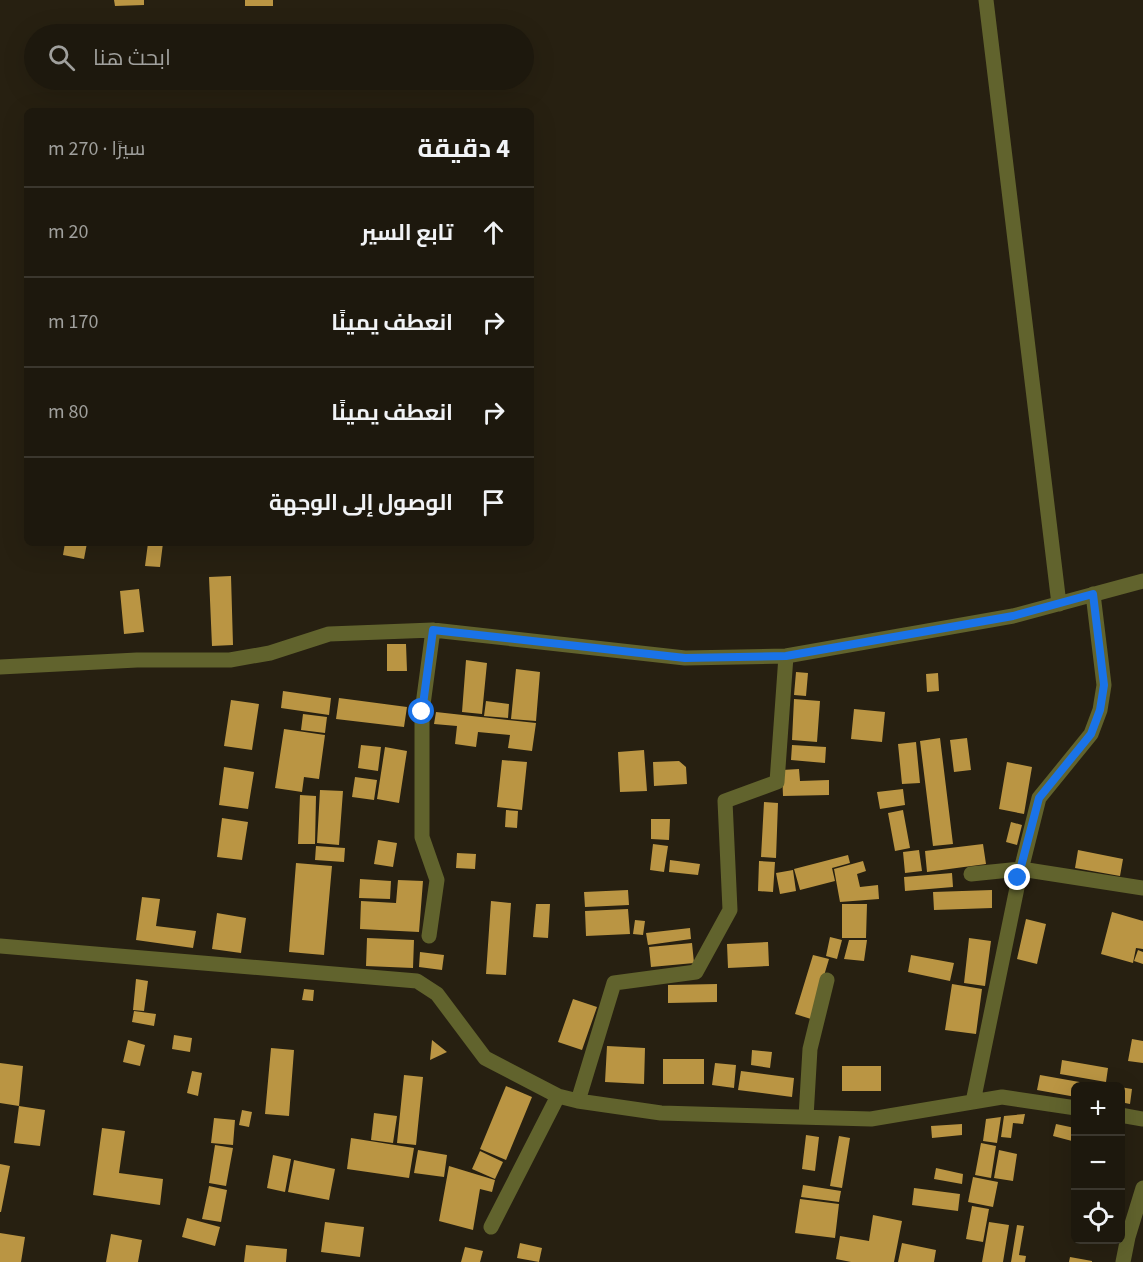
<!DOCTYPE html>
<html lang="ar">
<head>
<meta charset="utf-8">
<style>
  body { margin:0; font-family:"Source Sans 3",Cairo,sans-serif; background:#2a251b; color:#f1f3f6; direction:rtl }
  .controls { position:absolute; right:18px; bottom:18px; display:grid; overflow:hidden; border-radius:9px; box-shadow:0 6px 24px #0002 }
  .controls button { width:54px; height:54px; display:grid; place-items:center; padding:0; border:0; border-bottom:2px solid #3b372e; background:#1d180d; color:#f1f3f6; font:30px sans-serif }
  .stop { position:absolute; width:18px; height:18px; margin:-14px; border:4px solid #1a73e8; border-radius:50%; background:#fff }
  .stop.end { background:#1a73e8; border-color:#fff; box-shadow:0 2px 6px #0008 }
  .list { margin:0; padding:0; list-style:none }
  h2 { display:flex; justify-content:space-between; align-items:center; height:78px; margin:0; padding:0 24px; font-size:26px }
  h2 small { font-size:20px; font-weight:400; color:#a0a09d }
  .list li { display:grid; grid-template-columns:39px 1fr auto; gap:18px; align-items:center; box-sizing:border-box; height:90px; padding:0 24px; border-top:2px solid #3b372e }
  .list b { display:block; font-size:22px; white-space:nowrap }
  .list em { font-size:20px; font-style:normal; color:#a0a09d }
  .icon { flex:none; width:33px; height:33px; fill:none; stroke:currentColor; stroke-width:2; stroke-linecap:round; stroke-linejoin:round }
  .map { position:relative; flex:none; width:1143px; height:1262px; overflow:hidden; direction:ltr }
  .search { position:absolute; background:#1d180d; box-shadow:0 6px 24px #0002; left:24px; top:24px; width:510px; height:66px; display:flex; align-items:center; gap:15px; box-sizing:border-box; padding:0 21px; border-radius:33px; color:#a0a09d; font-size:22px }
  .panel { position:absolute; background:#1d180d; box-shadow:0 6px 24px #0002; left:24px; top:108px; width:510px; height:438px; border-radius:9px; direction:rtl }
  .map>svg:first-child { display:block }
</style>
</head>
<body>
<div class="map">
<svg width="1143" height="1262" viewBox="0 0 1143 1262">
  <rect width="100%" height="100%" fill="#272011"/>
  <path fill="#ba9543" d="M 114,0 L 144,0 L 144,5 L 115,6 Z
    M 245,0 L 273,0 L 273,6 L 245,6 Z
    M 65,543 L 87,543 L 84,559 L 63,555 Z
    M 148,543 L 163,543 L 160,567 L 145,566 Z
    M 231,576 L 233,645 L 212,646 L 209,577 Z
    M 139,589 L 144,632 L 124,634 L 120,591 Z
    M 387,644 L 406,644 L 407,671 L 387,671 Z
    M 466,660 L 487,663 L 482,714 L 462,712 Z
    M 516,669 L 540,672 L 536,721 L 511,719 Z
    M 796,672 L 808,673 L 806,696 L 794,695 Z
    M 938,673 L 939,691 L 927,692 L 926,674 Z
    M 283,691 L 331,698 L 329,715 L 281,708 Z
    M 339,698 L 407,707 L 404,727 L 336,719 Z
    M 794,699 L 820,701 L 817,742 L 792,740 Z
    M 231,700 L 259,704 L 252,750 L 224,746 Z
    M 486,701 L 509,704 L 508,718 L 484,716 Z
    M 854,709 L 885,712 L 882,742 L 851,739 Z
    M 436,712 L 536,723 L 532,751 L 508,748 L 510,735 L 478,732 L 476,747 L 455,744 L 457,726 L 434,724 Z
    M 303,714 L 327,717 L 325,733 L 301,730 Z
    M 284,729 L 325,735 L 319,779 L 304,777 L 302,792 L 275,788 Z
    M 940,738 L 953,844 L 933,846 L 920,741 Z
    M 967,738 L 971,770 L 954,772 L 950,740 Z
    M 916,742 L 920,783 L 902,784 L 898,744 Z
    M 361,745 L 381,747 L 378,771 L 358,768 Z
    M 792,745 L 826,747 L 825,763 L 791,760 Z
    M 385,747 L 407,751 L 399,803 L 377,799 Z
    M 644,750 L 647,791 L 620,792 L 618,752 Z
    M 502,760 L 527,762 L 522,810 L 497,807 Z
    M 679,761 L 686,767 L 687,784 L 654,786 L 653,762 Z
    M 1007,762 L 1032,767 L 1024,814 L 999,809 Z
    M 224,767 L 254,772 L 248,809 L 219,805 Z
    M 799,769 L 800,781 L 829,780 L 829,795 L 783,796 L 782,770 Z
    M 355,777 L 377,780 L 374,800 L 352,797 Z
    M 903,789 L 905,805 L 880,809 L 877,792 Z
    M 320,790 L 343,791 L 339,845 L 317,843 Z
    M 300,795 L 316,796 L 315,844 L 298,844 Z
    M 764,802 L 778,803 L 776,858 L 761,857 Z
    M 506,810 L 518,811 L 517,828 L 505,827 Z
    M 903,810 L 910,848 L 895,851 L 888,813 Z
    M 222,818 L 248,822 L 242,860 L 217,857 Z
    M 651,819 L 670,819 L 669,840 L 651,839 Z
    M 1011,822 L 1022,825 L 1017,845 L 1006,842 Z
    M 378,840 L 397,843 L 393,867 L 374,864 Z
    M 653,844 L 668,846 L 664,872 L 650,870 Z
    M 983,844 L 986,864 L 927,872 L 925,851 Z
    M 316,846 L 345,848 L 344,862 L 315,860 Z
    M 919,850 L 922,871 L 905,873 L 903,852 Z
    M 1078,850 L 1123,859 L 1120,876 L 1075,868 Z
    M 457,853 L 476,854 L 475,869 L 456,868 Z
    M 848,855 L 850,863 L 832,868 L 835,881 L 800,890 L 794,869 Z
    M 670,860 L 700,864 L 698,875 L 669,872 Z
    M 759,861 L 775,862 L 773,892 L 758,891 Z
    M 863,861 L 866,871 L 857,874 L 860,887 L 878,885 L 879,899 L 840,902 L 834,869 Z
    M 296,863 L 332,866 L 324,955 L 289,952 Z
    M 793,870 L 796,891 L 780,894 L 776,873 Z
    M 952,873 L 953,887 L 905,891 L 904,877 Z
    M 360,879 L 391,881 L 390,899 L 359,898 Z
    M 398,880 L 423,881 L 419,932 L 360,929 L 361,901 L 396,903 Z
    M 628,890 L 629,905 L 585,907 L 584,892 Z
    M 992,890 L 992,908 L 934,910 L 933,892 Z
    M 142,897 L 160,899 L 156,926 L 196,931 L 193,948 L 136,940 Z
    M 491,901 L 511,903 L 506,975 L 486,974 Z
    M 536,904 L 550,904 L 548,938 L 533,937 Z
    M 842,904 L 867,904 L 866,938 L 842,938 Z
    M 628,909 L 630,934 L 586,936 L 585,911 Z
    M 1112,912 L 1143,921 L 1143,949 L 1136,948 L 1133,963 L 1101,954 Z
    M 217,913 L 246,918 L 241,953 L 212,949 Z
    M 1026,919 L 1046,924 L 1037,964 L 1017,959 Z
    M 635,920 L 645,921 L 643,935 L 633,934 Z
    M 690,928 L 691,939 L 648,945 L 646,933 Z
    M 830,937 L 842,940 L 837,959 L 826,956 Z
    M 367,938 L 414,940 L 413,968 L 366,966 Z
    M 969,938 L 991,941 L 985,986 L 964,983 Z
    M 849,940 L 867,940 L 864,961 L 844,959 Z
    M 768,942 L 769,966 L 728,968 L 727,944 Z
    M 692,943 L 694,963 L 651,967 L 649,947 Z
    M 1138,950 L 1143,952 L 1143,964 L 1134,961 Z
    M 420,952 L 444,955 L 442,970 L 419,967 Z
    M 813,955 L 829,959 L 811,1019 L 795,1014 Z
    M 911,955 L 954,963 L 950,981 L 908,972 Z
    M 136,979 L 148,981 L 144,1011 L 133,1010 Z
    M 717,984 L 717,1002 L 668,1003 L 668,985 Z
    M 952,984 L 982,989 L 976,1034 L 945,1030 Z
    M 304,989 L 314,990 L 313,1001 L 302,1000 Z
    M 573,999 L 597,1007 L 582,1050 L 558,1042 Z
    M 134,1011 L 156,1014 L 154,1026 L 132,1022 Z
    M 174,1035 L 192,1038 L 190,1052 L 172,1049 Z
    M 1132,1039 L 1143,1041 L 1143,1063 L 1128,1061 Z
    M 128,1040 L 145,1045 L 140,1066 L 123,1062 Z
    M 432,1040 L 447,1052 L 430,1060 Z
    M 607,1046 L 645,1048 L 644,1084 L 605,1082 Z
    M 271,1048 L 294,1050 L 289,1116 L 265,1114 Z
    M 752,1050 L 772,1052 L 770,1068 L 751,1065 Z
    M 663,1059 L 704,1059 L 704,1084 L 663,1084 Z
    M 1062,1060 L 1108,1068 L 1106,1082 L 1060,1074 Z
    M 0,1063 L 23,1066 L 19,1106 L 45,1110 L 40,1146 L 14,1143 L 19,1106 L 0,1103 Z
    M 715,1063 L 736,1065 L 734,1088 L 712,1085 Z
    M 842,1066 L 881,1066 L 881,1091 L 842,1091 Z
    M 192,1071 L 202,1073 L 198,1096 L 187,1093 Z
    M 741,1071 L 794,1078 L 792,1097 L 738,1090 Z
    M 404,1075 L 423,1077 L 416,1145 L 397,1143 Z
    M 1040,1075 L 1085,1083 L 1084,1086 L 1076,1086 L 1076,1097 L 1037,1090 Z
    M 506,1086 L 532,1097 L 506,1160 L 480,1149 Z
    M 1120,1087 L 1132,1089 L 1130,1104 L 1120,1102 Z
    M 242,1110 L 252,1112 L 249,1127 L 239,1125 Z
    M 374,1113 L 397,1116 L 393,1143 L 371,1140 Z
    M 1025,1114 L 1023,1124 L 1013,1123 L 1011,1138 L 1001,1137 L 1004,1116 Z
    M 1001,1117 L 997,1143 L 983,1141 L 986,1119 Z
    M 214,1118 L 235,1120 L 233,1145 L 211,1143 Z
    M 962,1124 L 962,1135 L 932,1138 L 931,1126 Z
    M 1056,1124 L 1075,1128 L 1072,1141 L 1053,1136 Z
    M 102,1128 L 125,1131 L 119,1173 L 163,1179 L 160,1205 L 93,1195 Z
    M 806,1135 L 819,1137 L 815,1171 L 802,1169 Z
    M 839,1136 L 850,1138 L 842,1188 L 830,1186 Z
    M 351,1138 L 414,1148 L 409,1178 L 347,1169 Z
    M 981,1143 L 996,1146 L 991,1178 L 975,1175 Z
    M 215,1145 L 233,1148 L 226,1186 L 209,1183 Z
    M 418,1150 L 447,1155 L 444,1177 L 414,1173 Z
    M 999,1150 L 1017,1154 L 1013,1181 L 994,1178 Z
    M 480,1151 L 503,1162 L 495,1179 L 472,1169 Z
    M 273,1155 L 291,1159 L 285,1192 L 267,1188 Z
    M 294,1160 L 335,1169 L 329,1200 L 288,1192 Z
    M 0,1164 L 10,1166 L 1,1212 L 0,1212 Z
    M 449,1166 L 495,1180 L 492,1192 L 480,1189 L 473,1230 L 439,1221 Z
    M 936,1168 L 963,1174 L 962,1184 L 934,1179 Z
    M 973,1177 L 998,1182 L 993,1207 L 968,1202 Z
    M 803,1185 L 841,1191 L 839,1202 L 801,1197 Z
    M 209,1186 L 227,1190 L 221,1222 L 202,1219 Z
    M 914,1188 L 960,1194 L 958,1211 L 912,1205 Z
    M 800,1199 L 839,1204 L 835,1238 L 795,1233 Z
    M 972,1206 L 989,1209 L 983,1242 L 966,1239 Z
    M 873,1215 L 902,1221 L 894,1262 L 851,1262 L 836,1259 L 840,1236 L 869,1241 Z
    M 187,1218 L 220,1227 L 215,1246 L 182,1237 Z
    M 325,1222 L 364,1227 L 360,1257 L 321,1252 Z
    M 989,1222 L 1009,1225 L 1003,1262 L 982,1262 Z
    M 1017,1225 L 1024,1226 L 1019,1255 L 1026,1256 L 1025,1262 L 1011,1262 Z
    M 0,1233 L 25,1237 L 21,1262 L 0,1262 Z
    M 111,1234 L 142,1240 L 138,1262 L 106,1262 Z
    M 520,1243 L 542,1248 L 539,1262 L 517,1258 Z
    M 902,1243 L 936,1250 L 934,1262 L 898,1262 Z
    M 246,1245 L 287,1249 L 286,1262 L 244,1262 Z
    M 465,1247 L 483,1251 L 480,1262 L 461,1262 Z
    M 1070,1257 L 1092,1261 L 1092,1262 L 1069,1262 Z"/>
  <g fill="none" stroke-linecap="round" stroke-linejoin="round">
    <path stroke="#61632d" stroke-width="15" d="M 986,0 L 1059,604
      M 0,667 L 137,660 L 230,660 L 270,653 L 329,634 L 433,630 L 685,658 L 786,656 L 1013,616 L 1143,581
      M 971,874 L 1021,869 L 1143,888
      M 429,936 L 437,880 L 422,837 L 422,712 L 433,630
      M 0,946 L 417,981 L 437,994 L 485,1058 L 558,1096 L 578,1101 L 661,1113 L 871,1119 L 1002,1097 L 1076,1108
      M 578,1101 L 614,983 L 696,972 L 730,910 L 725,801 L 777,782 L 786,656
      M 973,1102 L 1019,878 L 1039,798 L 1091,734 L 1100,710 L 1104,685 L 1093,594
      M 1120,1115 L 1143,1119
      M 806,1117 L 810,1049 L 827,980
      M 491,1227 L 558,1096
      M 1123,1262 L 1128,1237 L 1143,1188"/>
  </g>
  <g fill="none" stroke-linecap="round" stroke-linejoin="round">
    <path stroke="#1a73e8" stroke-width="8" d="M 422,712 L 433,630 L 685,658 L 786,656 L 1013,616 L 1093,594 L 1104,685 L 1100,710 L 1091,734 L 1039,798 L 1018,878"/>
  </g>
</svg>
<div class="controls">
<button>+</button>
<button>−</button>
<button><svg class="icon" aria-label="locate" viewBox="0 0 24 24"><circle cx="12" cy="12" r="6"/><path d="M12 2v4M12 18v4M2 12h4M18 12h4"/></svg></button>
</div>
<div class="stop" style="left:422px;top:712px"></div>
<div class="stop end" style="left:1018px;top:878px"></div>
<div class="search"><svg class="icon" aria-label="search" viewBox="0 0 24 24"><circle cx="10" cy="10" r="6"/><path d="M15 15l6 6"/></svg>ابحث هنا</div>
<section class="panel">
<h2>4 دقيقة<small>سيرًا · 270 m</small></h2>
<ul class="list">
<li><svg class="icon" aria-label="ahead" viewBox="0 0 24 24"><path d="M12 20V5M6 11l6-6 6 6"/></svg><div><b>تابع السير</b></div><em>20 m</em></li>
<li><svg class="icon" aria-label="right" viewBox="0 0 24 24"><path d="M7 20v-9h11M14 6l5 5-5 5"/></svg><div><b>انعطف يمينًا</b></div><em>170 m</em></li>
<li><svg class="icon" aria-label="right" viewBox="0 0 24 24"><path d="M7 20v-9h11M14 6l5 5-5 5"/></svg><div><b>انعطف يمينًا</b></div><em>80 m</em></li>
<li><svg class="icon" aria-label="arrive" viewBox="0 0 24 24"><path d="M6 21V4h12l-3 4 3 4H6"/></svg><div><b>الوصول إلى الوجهة</b></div></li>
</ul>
</section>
</div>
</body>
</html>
